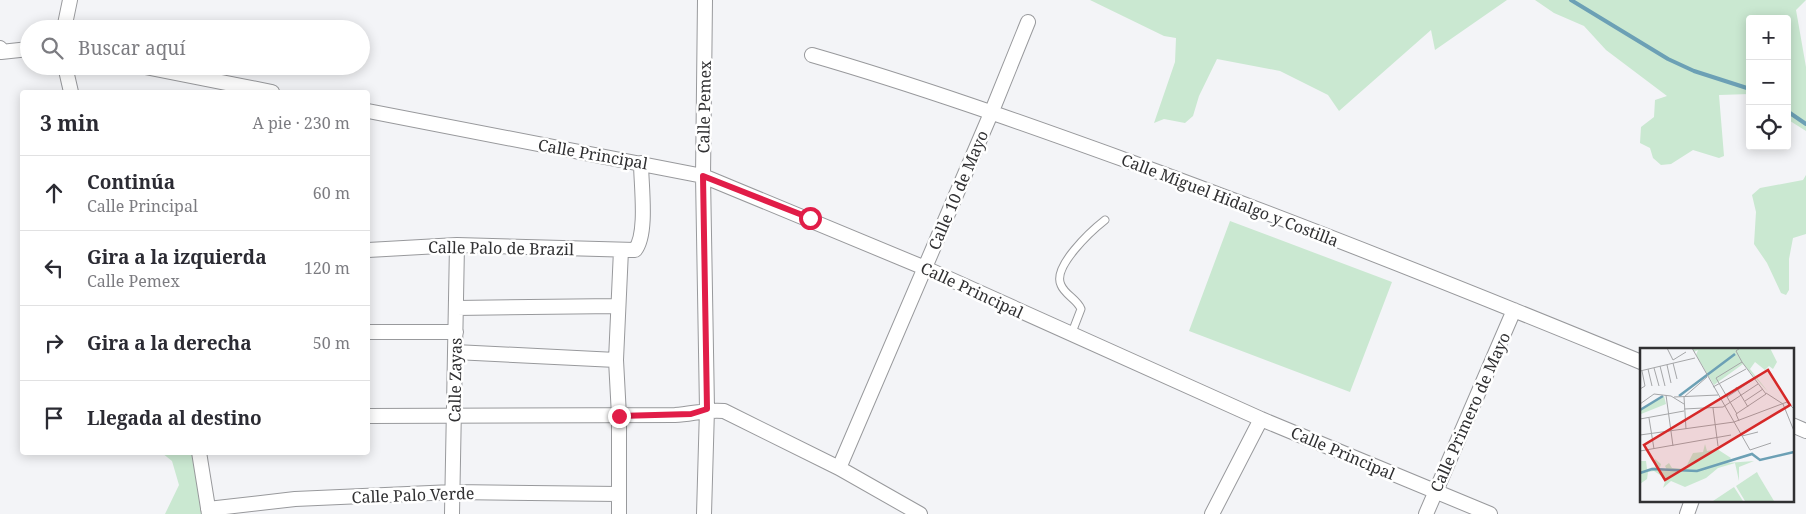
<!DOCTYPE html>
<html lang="es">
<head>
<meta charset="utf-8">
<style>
  body { margin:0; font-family:"Noto Serif",serif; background:#f2f2f3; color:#2b2b33 }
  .controls { position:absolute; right:15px; top:15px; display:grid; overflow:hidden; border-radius:5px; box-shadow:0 2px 12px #0003 }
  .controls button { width:45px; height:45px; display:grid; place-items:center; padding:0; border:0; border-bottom:1px solid #e1e1e2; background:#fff; color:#2b2b33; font:25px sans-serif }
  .stop { position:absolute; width:15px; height:15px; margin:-11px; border:4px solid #e11d48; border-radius:50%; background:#fff }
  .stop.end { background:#e11d48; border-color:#fff; box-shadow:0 1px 5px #0008 }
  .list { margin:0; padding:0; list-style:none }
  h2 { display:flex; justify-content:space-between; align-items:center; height:65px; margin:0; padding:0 20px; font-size:21px }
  h2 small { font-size:16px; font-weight:400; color:#7c7c81 }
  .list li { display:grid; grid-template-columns:32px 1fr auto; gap:15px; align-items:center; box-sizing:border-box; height:75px; padding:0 20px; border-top:1px solid #e1e1e2 }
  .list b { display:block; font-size:19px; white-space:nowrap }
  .list p { margin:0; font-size:16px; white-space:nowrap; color:#7c7c81 }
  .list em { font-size:16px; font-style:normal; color:#7c7c81 }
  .icon { flex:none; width:28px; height:28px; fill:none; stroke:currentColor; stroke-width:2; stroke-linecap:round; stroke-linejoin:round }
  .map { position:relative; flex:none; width:1806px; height:514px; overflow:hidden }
  .search { position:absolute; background:#fff; box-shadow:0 2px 12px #0003; left:20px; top:20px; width:350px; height:55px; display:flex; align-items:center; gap:12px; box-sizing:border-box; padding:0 18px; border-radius:28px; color:#7c7c81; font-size:19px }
  .panel { position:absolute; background:#fff; box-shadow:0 2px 12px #0003; left:20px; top:90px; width:350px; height:365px; border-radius:5px }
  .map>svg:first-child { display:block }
</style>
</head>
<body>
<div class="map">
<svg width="1806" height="514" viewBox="0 0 1806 514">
  <rect width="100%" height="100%" fill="#f3f4f7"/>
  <path fill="#cae8d1" d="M 1090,0 L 1507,0 L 1435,50 L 1431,30 L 1339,111 L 1328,95 L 1280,71 L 1217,59 L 1199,96 L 1193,116 L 1185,123 L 1164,119 L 1154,123 L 1175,62 L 1176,38 L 1164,36 Z
    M 1535,0 L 1806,0 L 1796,10 L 1806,67 L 1806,131 L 1787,119 L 1787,19 L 1750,19 L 1750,94 L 1719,95 L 1724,156 L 1719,158 L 1693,150 L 1671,164 L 1661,165 L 1653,158 L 1650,148 L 1640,143 L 1641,127 L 1654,117 L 1655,100 L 1667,96 L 1606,50 L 1584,26 L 1554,13 Z
    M 1806,175 L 1806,234 L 1793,238 L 1789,259 L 1789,290 L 1786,295 L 1781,293 L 1767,263 L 1754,244 L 1756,212 L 1752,195 L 1760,188 L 1803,180 Z
    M 1230,221 L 1392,282 L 1350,392 L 1189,331 Z
    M 162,453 L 192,453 L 202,514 L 165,514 L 179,485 L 172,461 Z"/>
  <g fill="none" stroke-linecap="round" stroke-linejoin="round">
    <path stroke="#6ca0b5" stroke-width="4" d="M 1571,0 L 1668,59 L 1694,71 L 1750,89
      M 1787,111 L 1806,124"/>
    <defs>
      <path id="service" d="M 1071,335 L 1081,309 C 1077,299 1065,295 1061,285 C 1052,267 1091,231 1105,220"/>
      <path id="minor" d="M 64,29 L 70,0
        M 0,48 L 1,52 L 29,49
        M 812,55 C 919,86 1023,123 1128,161 C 1301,224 1471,292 1641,362
        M 65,66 L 71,92
        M 140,66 L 272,92
        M 368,111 L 703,176 L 925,268 L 1261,419 L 1490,514
        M 368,250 L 457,245 L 635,250 C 648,234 641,184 641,163
        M 456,308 L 617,306
        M 368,332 L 456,332
        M 455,352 L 616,360
        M 368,416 L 675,415 C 693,414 706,409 724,411 L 839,468 L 920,514
        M 1792,425 L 1806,431
        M 199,452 L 209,514
        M 839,468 L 992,111 L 1028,22
        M 208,509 L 295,499 L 453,492 L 619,494
        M 452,514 L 457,245
        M 619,514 L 619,416 L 616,360 L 621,250
        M 704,514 L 707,409 L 703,176 L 705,0
        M 1212,514 L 1261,419
        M 1426,514 L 1514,310
        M 1687,514 L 1692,500"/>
    </defs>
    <use href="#service" stroke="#98999c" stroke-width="9"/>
    <use href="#minor" stroke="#98999c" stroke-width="16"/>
    <use href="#service" stroke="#fff" stroke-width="7"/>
    <use href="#minor" stroke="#fff" stroke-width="14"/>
  </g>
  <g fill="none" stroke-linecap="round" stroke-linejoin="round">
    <path stroke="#e11d48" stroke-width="6" d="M 619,416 L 691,414 L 707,409 L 703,176 L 810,218"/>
  </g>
  <g text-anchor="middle" stroke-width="5" stroke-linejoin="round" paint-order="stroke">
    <g font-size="16" fill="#303032" stroke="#fff">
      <text transform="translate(704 107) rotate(-89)" y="6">Calle Pemex</text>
      <text transform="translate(593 154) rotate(10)" y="6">Calle Principal</text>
      <text transform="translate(958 190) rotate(-67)" y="6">Calle 10 de Mayo</text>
      <text transform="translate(1230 200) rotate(21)" y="6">Calle Miguel Hidalgo y Costilla</text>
      <text transform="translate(501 248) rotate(1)" y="6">Calle Palo de Brazil</text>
      <text transform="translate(972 290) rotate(25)" y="6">Calle Principal</text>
      <text transform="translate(455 380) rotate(-89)" y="6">Calle Zayas</text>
      <text transform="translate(1470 412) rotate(-66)" y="6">Calle Primero de Mayo</text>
      <text transform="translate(1343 453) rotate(23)" y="6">Calle Principal</text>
      <text transform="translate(413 495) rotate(-2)" y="6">Calle Palo Verde</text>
    </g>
  </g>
  <g transform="translate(1640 348)">
    <rect width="154" height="154" fill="#f3f4f7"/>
    <path d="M 52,0 L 130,0 L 137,14 L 133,21 L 129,18 L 125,22 L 115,14 L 110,21 L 129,45 L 103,16 L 74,37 L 56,7 L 58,2 L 54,4 ZM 24,48 L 26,56 L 1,66 L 0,63 ZM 65,96 L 67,103 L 77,101 L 91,110 L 87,115 L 114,113 L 99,119 L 99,133 L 95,115 L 78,120 L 66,130 L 45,139 L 31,133 L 23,140 L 26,131 L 14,123 L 8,124 L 7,131 L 0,136 L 0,113 L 6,113 L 7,121 L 15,119 L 15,111 L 21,116 L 19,123 L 27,122 L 25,118 L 29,115 L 32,120 L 45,121 L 53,105 L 63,104 ZM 117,124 L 119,128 L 134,153 L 105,153 L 96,138 ZM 94,139 L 103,153 L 73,153 Z" fill="#cae8d1"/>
    <path fill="none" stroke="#6ca0b5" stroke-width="2.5" d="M 39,48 L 95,6M 0,62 L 23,48M 0,125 L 12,121 L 57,123 L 112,106 L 120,112 L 154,104"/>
    <path fill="none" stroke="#a5a6a8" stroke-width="1" d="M 27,0 L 33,12 L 46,4M 52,0 L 110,102 L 131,95M 33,15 L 37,31M 27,17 L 31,35M 20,18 L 25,38M 14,20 L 19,38M 8,21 L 12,38M 0,23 L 55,10M 73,39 L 106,21M 96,39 L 108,59M 0,41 L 5,38 L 2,23M 126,45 L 143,56 L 154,83M 26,47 L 33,98M 34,49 L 78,47M 87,49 L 114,31M 105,53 L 123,41M 0,56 L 14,46 L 31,48 L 44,56M 73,60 L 78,98M 44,61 L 83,59 L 118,36M 97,66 L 76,30 L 102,14M 9,70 L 14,101M 0,71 L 44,63M 99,73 L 96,66 L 126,46 L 102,14 L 96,3 L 100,0M 46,81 L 44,49 L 67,29M 0,87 L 94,74 L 147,54 L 154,61M 102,88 L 118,84M 0,103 L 91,87"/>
    <path fill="#d62828" fill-opacity="0.15" stroke="#d62828" stroke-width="2.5" d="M 128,22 L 150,57 L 25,132 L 4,97 Z"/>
    <rect width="154" height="154" fill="none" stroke="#303032" stroke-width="2.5"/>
  </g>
</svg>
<div class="controls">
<button>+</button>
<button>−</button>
<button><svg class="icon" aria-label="locate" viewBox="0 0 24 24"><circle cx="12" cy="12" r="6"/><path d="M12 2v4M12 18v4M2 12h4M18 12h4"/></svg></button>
</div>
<div class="stop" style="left:810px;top:218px"></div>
<div class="stop end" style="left:619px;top:416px"></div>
<div class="search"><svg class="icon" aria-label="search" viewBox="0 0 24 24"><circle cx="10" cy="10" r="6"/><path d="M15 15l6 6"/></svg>Buscar aquí</div>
<section class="panel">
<h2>3 min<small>A pie · 230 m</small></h2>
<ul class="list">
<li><svg class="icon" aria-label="ahead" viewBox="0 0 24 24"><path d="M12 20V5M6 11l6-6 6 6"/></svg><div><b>Continúa</b><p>Calle Principal</p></div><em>60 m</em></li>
<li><svg class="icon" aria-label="left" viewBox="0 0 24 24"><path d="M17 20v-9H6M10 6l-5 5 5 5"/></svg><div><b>Gira a la izquierda</b><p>Calle Pemex</p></div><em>120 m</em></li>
<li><svg class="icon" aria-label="right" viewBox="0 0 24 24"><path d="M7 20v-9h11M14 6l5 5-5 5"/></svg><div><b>Gira a la derecha</b></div><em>50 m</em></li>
<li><svg class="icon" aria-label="arrive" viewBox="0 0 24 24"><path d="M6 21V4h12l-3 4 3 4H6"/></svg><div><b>Llegada al destino</b></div></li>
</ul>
</section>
</div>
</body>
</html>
